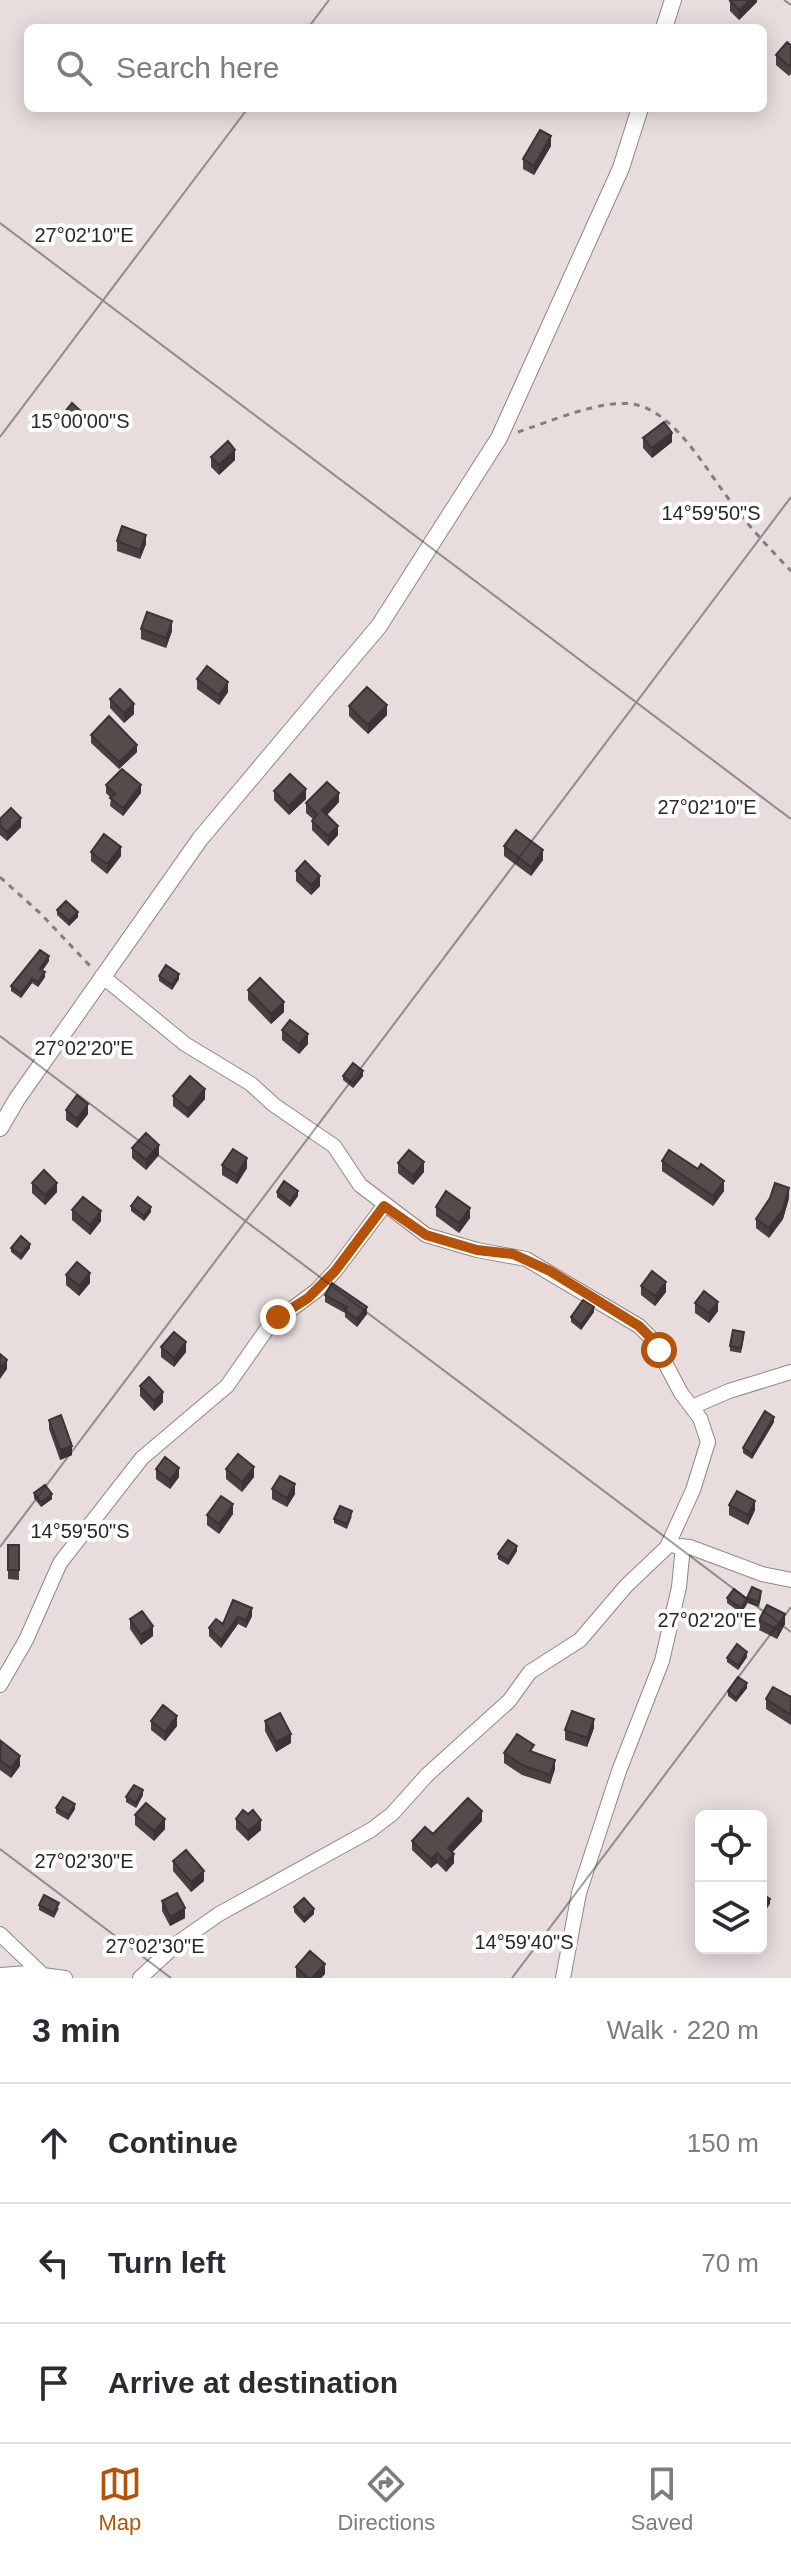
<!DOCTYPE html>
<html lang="en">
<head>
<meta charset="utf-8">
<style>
  body { margin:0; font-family:Helvetica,sans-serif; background:#f2f2f3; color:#2b2b33 }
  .controls { position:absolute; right:24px; bottom:24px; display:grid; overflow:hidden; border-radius:12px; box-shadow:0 4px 20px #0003 }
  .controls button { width:72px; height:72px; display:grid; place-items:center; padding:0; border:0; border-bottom:2px solid #e1e1e2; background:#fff; color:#2b2b33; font:40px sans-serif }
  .stop { position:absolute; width:24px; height:24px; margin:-18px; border:6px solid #b45309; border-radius:50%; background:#fff }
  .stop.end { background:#b45309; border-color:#fff; box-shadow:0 2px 8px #0008 }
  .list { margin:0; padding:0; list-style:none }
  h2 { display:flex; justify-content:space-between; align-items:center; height:104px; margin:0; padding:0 32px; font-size:34px }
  h2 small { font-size:26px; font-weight:400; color:#7c7c81 }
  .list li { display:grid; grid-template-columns:52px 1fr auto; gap:24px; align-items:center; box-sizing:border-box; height:120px; padding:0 32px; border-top:2px solid #e1e1e2 }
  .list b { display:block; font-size:30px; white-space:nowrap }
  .list em { font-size:26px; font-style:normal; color:#7c7c81 }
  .icon { flex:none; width:44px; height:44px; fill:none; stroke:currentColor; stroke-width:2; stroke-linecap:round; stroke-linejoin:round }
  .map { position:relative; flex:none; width:791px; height:1978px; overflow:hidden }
  .search { position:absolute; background:#fff; box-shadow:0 4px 20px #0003; left:24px; right:24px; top:24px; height:88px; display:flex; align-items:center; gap:20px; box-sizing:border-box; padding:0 28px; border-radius:12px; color:#7c7c81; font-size:30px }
  .sheet { height:464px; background:#fff }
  nav { display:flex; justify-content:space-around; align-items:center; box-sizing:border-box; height:112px; border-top:2px solid #e1e1e2; background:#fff; font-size:22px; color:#7c7c81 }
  nav a { display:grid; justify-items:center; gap:4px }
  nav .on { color:#b45309 }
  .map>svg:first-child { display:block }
</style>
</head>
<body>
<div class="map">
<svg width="791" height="1978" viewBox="0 0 791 1978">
  <rect width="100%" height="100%" fill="#e8dcdc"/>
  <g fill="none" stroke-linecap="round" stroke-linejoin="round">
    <defs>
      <path id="minor" d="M 102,976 L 185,1044 L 251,1084 L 274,1105 L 334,1146 L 360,1185 L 426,1235 L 477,1250 L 526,1259 L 639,1326 L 653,1340 L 681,1393 L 700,1418 L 708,1442 L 693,1490 L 667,1547 L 626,1586 L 580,1640 L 530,1672 L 509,1701 L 427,1775 L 392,1814 L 371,1830 L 219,1914 L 179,1942 L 140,1978
        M 692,1407 L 729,1391 L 791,1372
        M 675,1546 L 690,1547 L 762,1574 L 791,1580
        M 0,1685 L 26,1640 L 60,1563 L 142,1458 L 227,1386 L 269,1326 L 316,1291 L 335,1271 L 384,1206
        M 0,1934 L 43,1975
        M 0,1975 L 28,1973 L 65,1978
        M 563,1978 L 579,1893 L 619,1771 L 662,1661 L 679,1587 L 683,1546"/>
      <path id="tertiary" d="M 664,28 L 673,0
        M 0,1128 L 17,1099 L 200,839 L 379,626 L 499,438 L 621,168 L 640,108"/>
    </defs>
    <use href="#minor" stroke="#918686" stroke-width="16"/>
    <use href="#tertiary" stroke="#918686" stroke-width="18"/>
    <path stroke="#847d7d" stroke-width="3" stroke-dasharray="6 6" stroke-linecap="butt" d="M 518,432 C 549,422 605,397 637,405 C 678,415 709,475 734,506 C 751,529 771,550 791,571
      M 0,877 L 42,915 L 91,967"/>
    <use href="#minor" stroke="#fff" stroke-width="14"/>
    <use href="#tertiary" stroke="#fff" stroke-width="16"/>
  </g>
  <path fill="#494040" d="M 757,0 L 757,2 L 739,20 L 730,11 L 730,1 Z
    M 791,45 L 791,74 L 789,76 L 776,65 L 776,55 Z
    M 551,146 L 534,175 L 523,169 L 523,159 Z
    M 64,413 L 83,418 L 75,428 L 64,418 Z
    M 643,438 L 672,442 L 652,458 L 643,448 Z
    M 211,457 L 235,460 L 219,475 L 211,467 Z
    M 117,541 L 146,544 L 140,559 L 117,551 Z
    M 141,629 L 172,631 L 166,648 L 141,639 Z
    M 197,679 L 228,692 L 219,705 L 197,689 Z
    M 110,699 L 134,714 L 124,723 L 110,708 Z
    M 349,706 L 387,715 L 368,734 L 349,716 Z
    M 91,735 L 137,752 L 119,769 L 91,743 Z
    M 106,785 L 141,793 L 123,816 L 110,806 L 111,798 L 106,793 Z
    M 274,791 L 306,799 L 289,815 L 274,800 Z
    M 339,802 L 327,815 L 338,835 L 328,846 L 312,830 L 312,821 L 313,819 L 306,813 L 306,803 Z
    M 0,819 L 21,827 L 7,841 L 0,835 Z
    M 504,846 L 543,860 L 531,876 L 504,856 Z
    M 91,852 L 121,856 L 107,874 L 91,861 Z
    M 296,871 L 320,886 L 311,895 L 296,881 Z
    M 57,910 L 78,917 L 69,926 L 57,915 Z
    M 49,961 L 42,971 L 45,977 L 38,987 L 32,983 L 21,998 L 11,991 L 11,986 Z
    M 159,976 L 179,979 L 172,990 L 159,981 Z
    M 248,990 L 284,1012 L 271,1024 L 248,1000 Z
    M 282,1030 L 308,1044 L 299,1054 L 282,1040 Z
    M 343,1076 L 363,1076 L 353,1088 L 343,1080 Z
    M 173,1096 L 205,1099 L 188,1118 L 173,1106 Z
    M 66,1110 L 88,1114 L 77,1128 L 66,1120 Z
    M 132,1148 L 159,1155 L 146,1170 L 132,1158 Z
    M 662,1161 L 698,1169 L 724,1191 L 713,1206 L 662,1171 Z
    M 398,1163 L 424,1172 L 413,1185 L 398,1173 Z
    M 222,1165 L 247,1168 L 237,1184 L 222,1175 Z
    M 32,1183 L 57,1192 L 45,1205 L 32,1193 Z
    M 277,1192 L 298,1196 L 290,1207 L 277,1197 Z
    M 789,1198 L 783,1219 L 769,1238 L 756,1228 L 756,1219 Z
    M 131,1206 L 151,1212 L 144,1221 L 131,1211 Z
    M 436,1207 L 470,1218 L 459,1233 L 436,1216 Z
    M 72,1210 L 101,1221 L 90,1235 L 72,1220 Z
    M 11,1248 L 30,1248 L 21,1260 L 11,1252 Z
    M 66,1275 L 90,1283 L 79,1296 L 66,1285 Z
    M 641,1286 L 666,1292 L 655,1306 L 641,1295 Z
    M 325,1295 L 367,1314 L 357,1327 L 345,1317 L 345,1313 L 325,1302 Z
    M 695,1303 L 718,1311 L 709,1323 L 695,1313 Z
    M 594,1312 L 581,1330 L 571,1322 L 571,1317 Z
    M 744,1337 L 741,1353 L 730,1351 L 730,1346 Z
    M 161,1347 L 186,1352 L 174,1367 L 161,1357 Z
    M 140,1386 L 163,1402 L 154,1411 L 140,1396 Z
    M 49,1420 L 72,1455 L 60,1460 L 49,1429 Z
    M 774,1422 L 752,1459 L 743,1453 L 743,1448 Z
    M 156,1469 L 179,1477 L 170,1489 L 156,1479 Z
    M 226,1469 L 254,1477 L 242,1492 L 226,1479 Z
    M 272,1489 L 295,1494 L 287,1507 L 272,1499 Z
    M 34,1493 L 52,1499 L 41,1507 L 34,1498 Z
    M 729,1505 L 755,1510 L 748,1525 L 729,1515 Z
    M 233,1514 L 219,1534 L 207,1525 L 207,1515 Z
    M 352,1516 L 347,1529 L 334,1523 L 334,1519 Z
    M 8,1545 L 19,1545 L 19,1580 L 8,1579 Z
    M 517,1551 L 508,1565 L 498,1559 L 498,1554 Z
    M 761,1596 L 759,1607 L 747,1603 L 747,1598 Z
    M 727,1598 L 747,1604 L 741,1613 L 727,1603 Z
    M 233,1600 L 252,1616 L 246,1628 L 238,1624 L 221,1648 L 209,1636 L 209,1628 L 223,1624 Z
    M 130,1619 L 153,1636 L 141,1645 L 130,1629 Z
    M 759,1620 L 785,1624 L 777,1639 L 759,1630 Z
    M 747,1657 L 738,1670 L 727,1662 L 727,1658 Z
    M 747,1688 L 736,1702 L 728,1696 L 728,1691 Z
    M 791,1697 L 791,1725 L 766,1709 L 766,1699 Z
    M 151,1721 L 177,1726 L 165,1741 L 151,1730 Z
    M 265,1721 L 291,1743 L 276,1752 L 265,1731 Z
    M 594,1728 L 587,1747 L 565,1740 L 565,1730 Z
    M 0,1742 L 20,1766 L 11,1778 L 0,1770 Z
    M 504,1753 L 555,1769 L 550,1784 L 522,1775 L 504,1763 Z
    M 143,1795 L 136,1808 L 126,1802 L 126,1797 Z
    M 56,1808 L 75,1809 L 68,1820 L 56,1813 Z
    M 135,1815 L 165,1829 L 154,1841 L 135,1825 Z
    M 236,1819 L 261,1830 L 248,1841 L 236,1829 Z
    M 482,1821 L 452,1852 L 454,1863 L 446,1872 L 437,1863 L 431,1868 L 412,1850 L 412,1841 Z
    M 173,1861 L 204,1881 L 191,1892 L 173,1871 Z
    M 162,1901 L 185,1918 L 170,1926 L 162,1911 Z
    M 39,1905 L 59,1908 L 54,1918 L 39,1910 Z
    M 294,1907 L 314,1914 L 304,1923 L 294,1912 Z
    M 296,1967 L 325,1974 L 321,1978 L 297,1978 L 296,1977 Z"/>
  <path fill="#3c3434" d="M 750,0 L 757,0 L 757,2 L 739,20 L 739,10 Z
    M 551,136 L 551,146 L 534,175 L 534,166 Z
    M 83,413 L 83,418 L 75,428 L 75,423 Z
    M 672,433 L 672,442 L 652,458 L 652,448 Z
    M 235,450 L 235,460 L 219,475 L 219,465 Z
    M 146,535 L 146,544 L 140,559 L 140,550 Z
    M 172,621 L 172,631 L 166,648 L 166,638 Z
    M 228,682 L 228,692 L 219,705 L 219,695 Z
    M 134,704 L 134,714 L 124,723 L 124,713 Z
    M 387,705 L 387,715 L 368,734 L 368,725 Z
    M 137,745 L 137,752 L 119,769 L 119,762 Z
    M 141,785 L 141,793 L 123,816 L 123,808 Z
    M 306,789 L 306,799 L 289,815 L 289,806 Z
    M 339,793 L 339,802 L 322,820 L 322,810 Z
    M 21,818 L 21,827 L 7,841 L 7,832 Z
    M 338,826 L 338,835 L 328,846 L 328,836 Z
    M 121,847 L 121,856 L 107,874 L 107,864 Z
    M 543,850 L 543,860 L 531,876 L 531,867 Z
    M 320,876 L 320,886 L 311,895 L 311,885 Z
    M 78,912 L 78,917 L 69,926 L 69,921 Z
    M 49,956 L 49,961 L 40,974 L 40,969 Z
    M 45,972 L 45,977 L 38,987 L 38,982 Z
    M 179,974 L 179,979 L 172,990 L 172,985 Z
    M 32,979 L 32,983 L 21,998 L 21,993 Z
    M 284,1002 L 284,1012 L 271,1024 L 271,1014 Z
    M 308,1034 L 308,1044 L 299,1054 L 299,1044 Z
    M 363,1071 L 363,1076 L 353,1088 L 353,1083 Z
    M 205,1089 L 205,1099 L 188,1118 L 188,1109 Z
    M 88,1104 L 88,1114 L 77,1128 L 77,1119 Z
    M 159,1145 L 159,1155 L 146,1170 L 146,1160 Z
    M 247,1158 L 247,1168 L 237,1184 L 237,1175 Z
    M 424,1162 L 424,1172 L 413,1185 L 413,1176 Z
    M 724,1181 L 724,1191 L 713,1206 L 713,1196 Z
    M 57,1183 L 57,1192 L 45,1205 L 45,1195 Z
    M 789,1188 L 789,1198 L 783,1219 L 769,1238 L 769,1228 Z
    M 298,1191 L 298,1196 L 290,1207 L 290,1202 Z
    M 151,1207 L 151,1212 L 144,1221 L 144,1216 Z
    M 470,1208 L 470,1218 L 459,1233 L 459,1223 Z
    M 101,1211 L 101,1221 L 90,1235 L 90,1225 Z
    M 30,1244 L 30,1248 L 21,1260 L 21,1255 Z
    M 90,1273 L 90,1283 L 79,1296 L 79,1286 Z
    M 666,1282 L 666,1292 L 655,1306 L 655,1296 Z
    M 718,1302 L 718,1311 L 709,1323 L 709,1313 Z
    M 367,1307 L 367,1314 L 357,1327 L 357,1319 Z
    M 594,1307 L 594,1312 L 581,1330 L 581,1325 Z
    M 186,1342 L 186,1352 L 174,1367 L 174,1358 Z
    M 7,1360 L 7,1369 L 0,1379 L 0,1369 Z
    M 163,1392 L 163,1402 L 154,1411 L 154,1401 Z
    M 774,1417 L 774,1422 L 752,1459 L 752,1454 Z
    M 72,1446 L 72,1455 L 60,1460 L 60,1450 Z
    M 254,1467 L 254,1477 L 242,1492 L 242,1482 Z
    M 179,1468 L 179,1477 L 170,1489 L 170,1480 Z
    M 295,1484 L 295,1494 L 287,1507 L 287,1498 Z
    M 52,1494 L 52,1499 L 41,1507 L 41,1502 Z
    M 755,1501 L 755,1510 L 748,1525 L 748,1515 Z
    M 233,1504 L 233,1514 L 219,1534 L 219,1524 Z
    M 517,1546 L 517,1551 L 508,1565 L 508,1560 Z
    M 747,1599 L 747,1604 L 741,1613 L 741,1608 Z
    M 252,1608 L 252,1616 L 246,1628 L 246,1620 Z
    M 785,1614 L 785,1624 L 777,1639 L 777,1629 Z
    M 238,1617 L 238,1624 L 221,1648 L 221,1640 Z
    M 153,1626 L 153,1636 L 141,1645 L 141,1635 Z
    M 747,1652 L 747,1657 L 738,1670 L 738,1665 Z
    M 747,1683 L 747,1688 L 736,1702 L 736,1698 Z
    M 177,1716 L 177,1726 L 165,1741 L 165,1732 Z
    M 594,1719 L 594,1728 L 587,1747 L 587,1738 Z
    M 291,1734 L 291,1743 L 276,1752 L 276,1742 Z
    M 20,1756 L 20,1766 L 11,1778 L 11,1768 Z
    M 555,1760 L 555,1769 L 550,1784 L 550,1775 Z
    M 143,1790 L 143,1795 L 136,1808 L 136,1803 Z
    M 75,1804 L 75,1809 L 68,1820 L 68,1815 Z
    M 482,1811 L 482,1821 L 448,1857 L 448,1848 Z
    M 165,1819 L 165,1829 L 154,1841 L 154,1831 Z
    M 261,1820 L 261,1830 L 248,1841 L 248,1831 Z
    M 437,1853 L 437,1863 L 431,1868 L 431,1859 Z
    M 454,1854 L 454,1863 L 446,1872 L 446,1862 Z
    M 204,1871 L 204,1881 L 191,1892 L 191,1882 Z
    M 770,1899 L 770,1904 L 761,1917 L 761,1912 Z
    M 185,1908 L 185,1918 L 170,1926 L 170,1917 Z
    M 314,1909 L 314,1914 L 304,1923 L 304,1918 Z
    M 325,1964 L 325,1974 L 321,1978 L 312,1978 Z"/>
  <path fill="#554b4b" stroke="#3c3434" stroke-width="2" d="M 732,0 L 750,0 L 739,10 L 730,1 Z
    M 787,42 L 791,45 L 791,64 L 789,66 L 776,55 Z
    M 540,130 L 551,136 L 534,166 L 523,159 Z
    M 72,403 L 83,413 L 75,423 L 64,413 Z
    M 664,422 L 672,433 L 652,448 L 643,438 Z
    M 228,441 L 235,450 L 219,465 L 211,457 Z
    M 122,526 L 146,535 L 140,550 L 117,541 Z
    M 147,612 L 172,621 L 166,638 L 141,629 Z
    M 207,666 L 228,682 L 219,695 L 197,679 Z
    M 367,687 L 387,705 L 368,725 L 349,706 Z
    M 120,689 L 134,704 L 124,713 L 110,699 Z
    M 109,716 L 137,745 L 119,762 L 91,735 Z
    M 122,769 L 141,785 L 123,808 L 110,798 L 115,794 L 106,785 Z
    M 290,774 L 306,789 L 289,806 L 274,791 Z
    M 327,782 L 339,793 L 322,810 L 338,826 L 328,836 L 312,821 L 317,814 L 306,803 Z
    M 11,808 L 21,818 L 7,832 L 0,825 L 0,819 Z
    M 516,830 L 543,850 L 531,867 L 504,846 Z
    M 104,834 L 121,847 L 107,864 L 91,852 Z
    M 305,861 L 320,876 L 311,885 L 296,871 Z
    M 66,901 L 78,912 L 69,921 L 57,910 Z
    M 40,950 L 49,956 L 40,969 L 45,972 L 38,982 L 32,979 L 21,993 L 11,986 Z
    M 166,965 L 179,974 L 172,985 L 159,976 Z
    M 260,978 L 284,1002 L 271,1014 L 248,990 Z
    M 290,1020 L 308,1034 L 299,1044 L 282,1030 Z
    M 353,1063 L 363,1071 L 353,1083 L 343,1076 Z
    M 190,1076 L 205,1089 L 188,1109 L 173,1096 Z
    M 77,1095 L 88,1104 L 77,1119 L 66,1110 Z
    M 146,1133 L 159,1145 L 146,1160 L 132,1148 Z
    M 233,1149 L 247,1158 L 237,1175 L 222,1165 Z
    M 409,1150 L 424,1162 L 413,1176 L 398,1163 Z
    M 669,1150 L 698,1169 L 701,1164 L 724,1181 L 713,1196 L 662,1161 Z
    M 44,1170 L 57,1183 L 45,1195 L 32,1183 Z
    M 284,1181 L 298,1191 L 290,1202 L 277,1192 Z
    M 775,1183 L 789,1188 L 783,1209 L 769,1228 L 756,1219 L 770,1198 Z
    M 446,1191 L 470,1208 L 459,1223 L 436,1207 Z
    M 83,1197 L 101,1211 L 90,1225 L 72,1210 Z
    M 138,1197 L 151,1207 L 144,1216 L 131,1206 Z
    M 21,1236 L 30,1244 L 21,1255 L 11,1248 Z
    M 77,1262 L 90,1273 L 79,1286 L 66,1275 Z
    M 652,1271 L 666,1282 L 655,1296 L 641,1286 Z
    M 332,1283 L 367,1307 L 357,1319 L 345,1310 L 347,1307 L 325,1295 Z
    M 704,1291 L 718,1302 L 709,1313 L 695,1303 Z
    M 583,1300 L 594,1307 L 581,1325 L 571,1317 Z
    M 733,1330 L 744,1332 L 741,1348 L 730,1346 Z
    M 174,1332 L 186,1342 L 174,1358 L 161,1347 Z
    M 0,1354 L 7,1360 L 0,1369 Z
    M 149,1377 L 163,1392 L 154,1401 L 140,1386 Z
    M 765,1411 L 774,1417 L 752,1454 L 743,1448 Z
    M 61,1415 L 72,1446 L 60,1450 L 49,1420 Z
    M 238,1454 L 254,1467 L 242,1482 L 226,1469 Z
    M 165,1457 L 179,1468 L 170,1480 L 156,1469 Z
    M 280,1476 L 295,1484 L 287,1498 L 272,1489 Z
    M 45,1485 L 52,1494 L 41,1502 L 34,1493 Z
    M 737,1491 L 755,1501 L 748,1515 L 729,1505 Z
    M 221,1496 L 233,1504 L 219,1524 L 207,1515 Z
    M 340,1506 L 352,1511 L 347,1524 L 334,1519 Z
    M 508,1540 L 517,1546 L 508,1560 L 498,1554 Z
    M 8,1545 L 19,1545 L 19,1570 L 8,1570 Z
    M 752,1587 L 761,1591 L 759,1602 L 747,1598 Z
    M 734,1589 L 747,1599 L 741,1608 L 727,1598 Z
    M 233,1600 L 252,1608 L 246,1620 L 238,1617 L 221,1640 L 209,1628 L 216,1619 L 223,1624 Z
    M 767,1605 L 785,1614 L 777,1629 L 759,1620 Z
    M 142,1611 L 153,1626 L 141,1635 L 130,1619 Z
    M 737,1644 L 747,1652 L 738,1665 L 727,1658 Z
    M 738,1677 L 747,1683 L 736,1698 L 728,1691 Z
    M 773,1687 L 791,1697 L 791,1715 L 766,1699 Z
    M 163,1705 L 177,1716 L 165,1732 L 151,1721 Z
    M 572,1711 L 594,1719 L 587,1738 L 565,1730 Z
    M 280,1713 L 291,1734 L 276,1742 L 265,1721 Z
    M 517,1734 L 534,1745 L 530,1751 L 555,1760 L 550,1775 L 522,1765 L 504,1753 Z
    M 1,1741 L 20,1756 L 11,1768 L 0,1760 Z
    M 134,1785 L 143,1790 L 136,1803 L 126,1797 Z
    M 63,1797 L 75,1804 L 68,1815 L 56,1808 Z
    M 468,1798 L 482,1811 L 448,1848 L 454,1854 L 446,1862 L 437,1853 L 431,1859 L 412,1841 L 425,1827 L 433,1834 Z
    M 146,1803 L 165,1819 L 154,1831 L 135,1815 Z
    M 243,1810 L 248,1814 L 253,1810 L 261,1820 L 248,1831 L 236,1819 Z
    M 186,1850 L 204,1871 L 191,1882 L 173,1861 Z
    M 177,1893 L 185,1908 L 170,1917 L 162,1901 Z
    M 761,1893 L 770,1899 L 761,1912 Z
    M 44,1895 L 59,1903 L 54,1913 L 39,1905 Z
    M 304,1898 L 314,1909 L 304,1918 L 294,1907 Z
    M 310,1951 L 325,1964 L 312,1978 L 308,1978 L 296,1967 Z"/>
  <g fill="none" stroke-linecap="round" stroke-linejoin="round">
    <path stroke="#b45309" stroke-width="10" d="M 278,1317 L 308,1298 L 335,1271 L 384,1206 L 426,1235 L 477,1250 L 513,1254 L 550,1271 L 639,1326 L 653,1340 L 659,1350"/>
  </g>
  <path fill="none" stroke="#2a2626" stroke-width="2" stroke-opacity="0.45" d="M 784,0 L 791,5M 308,28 L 329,0M 0,223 L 791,819M 0,437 L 248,108M 0,1036 L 791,1632M 0,1547 L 791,497M 0,1849 L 171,1978M 512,1978 L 791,1607"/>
  <g font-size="20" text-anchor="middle" fill="#2a2626" stroke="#fff" stroke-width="8" stroke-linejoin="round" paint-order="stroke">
    <text x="84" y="242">27°02'10"E</text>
    <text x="80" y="428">15°00'00"S</text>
    <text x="711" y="520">14°59'50"S</text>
    <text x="707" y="814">27°02'10"E</text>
    <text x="84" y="1055">27°02'20"E</text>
    <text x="80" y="1538">14°59'50"S</text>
    <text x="707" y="1627">27°02'20"E</text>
    <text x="84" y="1868">27°02'30"E</text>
    <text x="524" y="1949">14°59'40"S</text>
    <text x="155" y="1953">27°02'30"E</text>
  </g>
</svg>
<div class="controls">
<button><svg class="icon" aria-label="locate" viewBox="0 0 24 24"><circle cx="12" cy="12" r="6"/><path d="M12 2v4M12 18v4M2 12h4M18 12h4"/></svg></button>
<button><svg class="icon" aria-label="layers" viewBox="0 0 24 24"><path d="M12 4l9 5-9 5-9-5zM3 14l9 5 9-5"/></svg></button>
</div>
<div class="stop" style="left:659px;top:1350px"></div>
<div class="stop end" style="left:278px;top:1317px"></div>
<div class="search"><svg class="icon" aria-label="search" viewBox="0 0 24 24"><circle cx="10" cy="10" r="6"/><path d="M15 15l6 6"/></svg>Search here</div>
</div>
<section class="sheet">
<h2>3 min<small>Walk · 220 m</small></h2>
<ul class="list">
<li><svg class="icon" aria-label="ahead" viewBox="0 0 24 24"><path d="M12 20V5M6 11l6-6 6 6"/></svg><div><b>Continue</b></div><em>150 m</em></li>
<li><svg class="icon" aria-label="left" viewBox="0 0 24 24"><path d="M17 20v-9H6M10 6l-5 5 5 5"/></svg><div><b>Turn left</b></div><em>70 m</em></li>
<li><svg class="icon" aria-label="arrive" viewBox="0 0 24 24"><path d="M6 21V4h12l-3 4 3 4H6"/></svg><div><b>Arrive at destination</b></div></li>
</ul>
</section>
<nav>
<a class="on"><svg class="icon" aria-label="map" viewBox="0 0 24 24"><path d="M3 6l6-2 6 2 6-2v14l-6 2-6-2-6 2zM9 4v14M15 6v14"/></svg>Map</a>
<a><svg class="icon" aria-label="directions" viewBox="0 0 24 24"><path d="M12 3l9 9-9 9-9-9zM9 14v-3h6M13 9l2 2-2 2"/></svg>Directions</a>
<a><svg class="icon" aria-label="saved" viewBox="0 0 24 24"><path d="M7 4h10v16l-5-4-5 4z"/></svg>Saved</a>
</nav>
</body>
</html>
